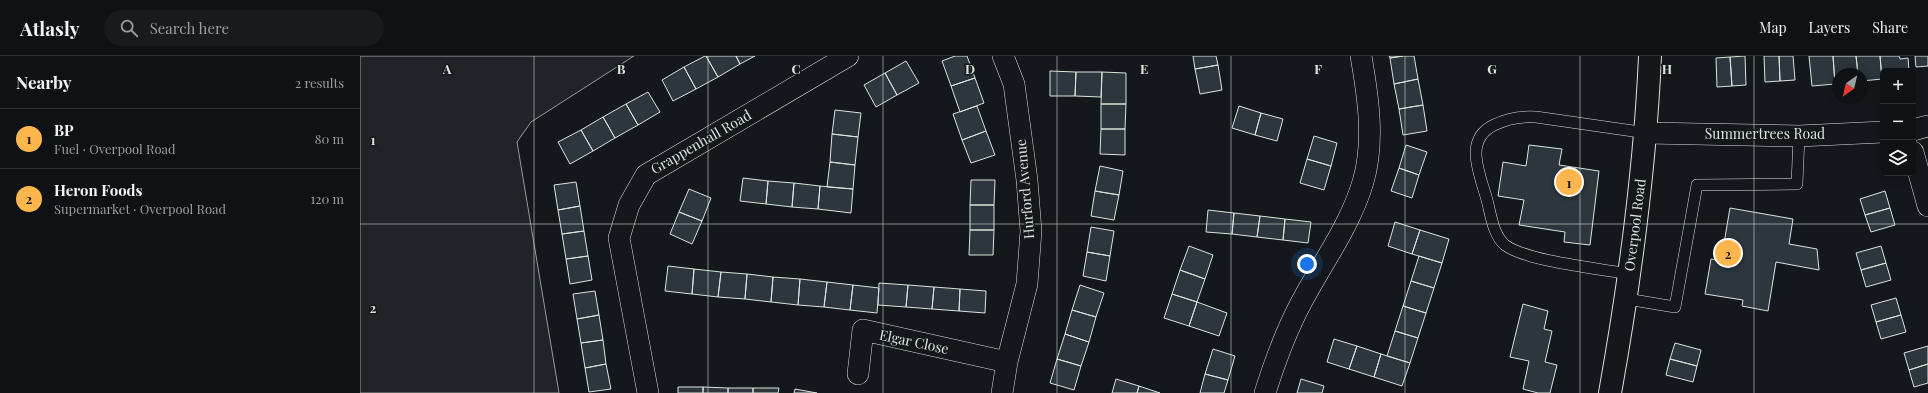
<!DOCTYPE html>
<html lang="en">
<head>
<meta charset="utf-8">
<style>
  body { margin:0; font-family:"Playfair Display",serif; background:#181b1e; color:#f1f3f6 }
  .controls { position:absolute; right:12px; top:12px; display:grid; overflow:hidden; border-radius:6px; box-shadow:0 2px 10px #0003 }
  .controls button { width:36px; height:36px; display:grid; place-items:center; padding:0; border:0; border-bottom:1px solid #2f3234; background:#0f1215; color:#f1f3f6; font:20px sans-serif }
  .compass { position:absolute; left:1472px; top:12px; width:36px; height:36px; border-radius:50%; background:#0f1215; box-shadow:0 2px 10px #0003; rotate:214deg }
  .you { position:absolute; left:947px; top:208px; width:14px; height:14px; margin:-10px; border:3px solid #fff; border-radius:50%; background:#1a73e8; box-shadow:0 0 0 6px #1a73e833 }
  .badge { display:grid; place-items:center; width:26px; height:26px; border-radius:50%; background:#ffb74d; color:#111; font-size:13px; font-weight:700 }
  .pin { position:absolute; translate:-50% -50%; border:2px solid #fff; box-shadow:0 1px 4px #0006 }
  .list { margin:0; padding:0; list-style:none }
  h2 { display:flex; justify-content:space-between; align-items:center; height:52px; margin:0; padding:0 16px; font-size:17px }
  h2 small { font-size:13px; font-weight:400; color:#9b9ea0 }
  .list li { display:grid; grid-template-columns:26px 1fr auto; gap:12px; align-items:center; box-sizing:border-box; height:60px; padding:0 16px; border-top:1px solid #2f3234 }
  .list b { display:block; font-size:15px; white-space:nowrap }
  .list p { margin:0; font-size:13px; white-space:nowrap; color:#9b9ea0 }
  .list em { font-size:13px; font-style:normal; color:#9b9ea0 }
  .icon { flex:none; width:22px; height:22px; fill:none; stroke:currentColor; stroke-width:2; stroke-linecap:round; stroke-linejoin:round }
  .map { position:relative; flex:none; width:1568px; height:337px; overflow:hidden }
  header { display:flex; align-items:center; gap:24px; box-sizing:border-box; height:56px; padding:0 20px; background:#0f1215; border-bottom:1px solid #2f3234 }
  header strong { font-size:19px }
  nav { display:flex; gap:22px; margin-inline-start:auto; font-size:14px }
  .search { width:280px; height:36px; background:#181b1e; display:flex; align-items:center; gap:10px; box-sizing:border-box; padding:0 14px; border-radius:22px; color:#9b9ea0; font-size:15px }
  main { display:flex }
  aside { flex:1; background:#0f1215 }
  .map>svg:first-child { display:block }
</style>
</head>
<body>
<header>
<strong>Atlasly</strong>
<div class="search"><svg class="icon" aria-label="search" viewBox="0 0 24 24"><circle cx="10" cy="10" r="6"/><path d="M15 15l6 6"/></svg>Search here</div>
<nav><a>Map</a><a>Layers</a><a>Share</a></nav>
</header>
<main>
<aside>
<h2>Nearby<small>2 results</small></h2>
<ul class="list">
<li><span class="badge">1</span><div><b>BP</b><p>Fuel · Overpool Road</p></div><em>80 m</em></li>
<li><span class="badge">2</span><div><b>Heron Foods</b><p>Supermarket · Overpool Road</p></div><em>120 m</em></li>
</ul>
</aside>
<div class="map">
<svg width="1568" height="337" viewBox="0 0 1568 337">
  <rect width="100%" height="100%" fill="#14181c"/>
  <path fill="#202428" stroke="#939e99" d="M 0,0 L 274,0 L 171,66 L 157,86 L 199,337 L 0,337 Z"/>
  <path fill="#2c363c" stroke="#d8e6dc" d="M 345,0 L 346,0 L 358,21 L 336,33 L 324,11 Z
    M 346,0 L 376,0 L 380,8 L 358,21 Z
    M 376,0 L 395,0 L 380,8 Z
    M 595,0 L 607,0 L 615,22 L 591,30 L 582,5 Z
    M 833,0 L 856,0 L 858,9 L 835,13 Z
    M 1029,0 L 1043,0 L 1030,2 Z
    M 1043,0 L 1054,0 L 1058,23 L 1034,28 L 1030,2 Z
    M 1385,0 L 1386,29 L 1372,30 L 1370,1 Z
    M 1404,0 L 1419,0 L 1420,25 L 1405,26 Z
    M 1419,0 L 1433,0 L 1435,24 L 1420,25 Z
    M 1449,0 L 1473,0 L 1475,28 L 1452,30 Z
    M 1473,0 L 1496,0 L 1498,18 L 1478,18 L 1478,27 L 1475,28 Z
    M 1496,0 L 1520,0 L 1522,23 L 1502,25 L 1502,18 L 1498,18 Z
    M 1520,0 L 1539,0 L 1540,3 L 1548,2 L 1549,15 L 1523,15 L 1522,23 Z
    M 1555,0 L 1568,0 L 1568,10 L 1556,11 Z
    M 1370,1 L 1372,30 L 1357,31 L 1356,2 Z
    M 546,5 L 559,27 L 537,39 L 525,17 Z
    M 858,9 L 862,34 L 840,38 L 835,13 Z
    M 324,11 L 336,33 L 313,45 L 302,24 Z
    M 690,15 L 716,16 L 715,40 L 690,40 Z
    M 716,16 L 742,16 L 741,41 L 715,40 Z
    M 742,16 L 766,17 L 766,48 L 741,48 Z
    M 525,17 L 537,39 L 516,51 L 504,29 Z
    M 615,22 L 624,47 L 600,56 L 591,30 Z
    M 1058,23 L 1063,49 L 1039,53 L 1034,28 Z
    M 288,36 L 300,56 L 278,69 L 266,48 Z
    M 266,48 L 278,69 L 255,82 L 243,61 Z
    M 741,48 L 766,48 L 765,73 L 741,73 Z
    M 1063,49 L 1067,75 L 1043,79 L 1039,53 Z
    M 617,50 L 626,75 L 602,84 L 593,58 Z
    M 879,50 L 901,57 L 895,79 L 872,72 Z
    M 475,54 L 501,57 L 498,81 L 472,78 Z
    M 901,57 L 923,63 L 917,85 L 895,79 Z
    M 243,61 L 255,82 L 233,95 L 221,74 Z
    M 741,73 L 765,73 L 765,99 L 740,98 Z
    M 221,74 L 233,95 L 210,108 L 198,86 Z
    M 626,75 L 635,99 L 611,107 L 602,84 Z
    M 472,78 L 498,81 L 495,109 L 470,106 Z
    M 954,80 L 977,87 L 971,110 L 947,103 Z
    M 1046,89 L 1067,96 L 1059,119 L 1039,112 Z
    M 1169,89 L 1202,93 L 1199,109 L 1239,115 L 1230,189 L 1204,186 L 1205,176 L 1159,169 L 1164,144 L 1138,140 L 1143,106 L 1166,110 Z
    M 947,103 L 971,110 L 964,134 L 940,127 Z
    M 470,106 L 495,109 L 493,133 L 467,131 Z
    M 740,110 L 763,115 L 759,139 L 735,135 Z
    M 1039,112 L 1059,119 L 1052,142 L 1031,135 Z
    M 383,122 L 408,125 L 406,148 L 380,145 Z
    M 611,124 L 635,124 L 634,149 L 610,149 Z
    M 408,125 L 434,127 L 432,151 L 406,148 Z
    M 216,126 L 220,150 L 198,154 L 194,129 Z
    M 434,127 L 460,130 L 458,153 L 432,151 Z
    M 460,130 L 493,133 L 491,157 L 458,153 Z
    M 329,133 L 351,142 L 342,165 L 319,156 Z
    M 735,135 L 759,139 L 754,164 L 731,160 Z
    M 1525,135 L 1530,152 L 1505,159 L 1500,143 Z
    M 610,149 L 634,149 L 634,174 L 610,174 Z
    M 220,150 L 224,175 L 202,178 L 198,154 Z
    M 1370,152 L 1433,163 L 1429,188 L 1457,193 L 1459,214 L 1416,206 L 1408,255 L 1382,250 L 1383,244 L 1345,238 L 1351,203 L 1361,205 Z
    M 1530,152 L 1535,169 L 1511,176 L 1505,159 Z
    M 848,154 L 874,157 L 872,178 L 846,176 Z
    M 319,156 L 342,165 L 332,188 L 310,178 Z
    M 874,157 L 900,160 L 897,181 L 872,178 Z
    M 900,160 L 925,163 L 923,184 L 897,181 Z
    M 925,163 L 951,166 L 948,187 L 923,184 Z
    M 1035,166 L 1060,174 L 1052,198 L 1028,190 Z
    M 731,171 L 754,175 L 750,200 L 727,196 Z
    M 610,174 L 634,174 L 633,199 L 609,199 Z
    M 1060,174 L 1089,183 L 1082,207 L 1052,198 Z
    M 224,175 L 228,200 L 206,203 L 202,178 Z
    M 829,190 L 853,199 L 845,223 L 820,214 Z
    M 1521,190 L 1526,207 L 1501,214 L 1496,197 Z
    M 727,196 L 750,200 L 746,225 L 723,220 Z
    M 228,200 L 232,224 L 210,228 L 206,203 Z
    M 1059,200 L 1082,207 L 1074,232 L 1051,225 Z
    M 1526,207 L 1531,224 L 1506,231 L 1501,214 Z
    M 308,210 L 334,213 L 332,238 L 305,235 Z
    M 334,213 L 361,216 L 358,241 L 332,238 Z
    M 820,214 L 845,223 L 837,246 L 812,238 Z
    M 361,216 L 387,218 L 385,243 L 358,241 Z
    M 387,218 L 413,221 L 411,246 L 385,243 Z
    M 413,221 L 440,223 L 438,249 L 411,246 Z
    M 440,223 L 467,226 L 464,251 L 438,249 Z
    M 1051,225 L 1074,232 L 1066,257 L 1043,250 Z
    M 467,226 L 493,229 L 490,254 L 464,251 Z
    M 519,227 L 548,229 L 546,251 L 518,249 Z
    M 493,229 L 519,232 L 517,257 L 490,254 Z
    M 548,229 L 574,231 L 572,253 L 546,251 Z
    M 720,229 L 744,237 L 736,261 L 712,254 Z
    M 574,231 L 600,233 L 599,255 L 572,253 Z
    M 600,233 L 626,235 L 625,257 L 599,255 Z
    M 235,235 L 239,259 L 217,263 L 213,238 Z
    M 812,238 L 837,246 L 829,270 L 804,262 Z
    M 1536,242 L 1541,259 L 1516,266 L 1511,249 Z
    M 837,246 L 867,257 L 859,280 L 829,270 Z
    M 1163,248 L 1188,255 L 1184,273 L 1192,275 L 1185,306 L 1197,309 L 1190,337 L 1178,337 L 1163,333 L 1169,305 L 1150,301 Z
    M 1043,250 L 1066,257 L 1058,282 L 1035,275 Z
    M 712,254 L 736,261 L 729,286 L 705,278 Z
    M 239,259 L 243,284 L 221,287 L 217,263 Z
    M 1541,259 L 1546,276 L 1521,283 L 1516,266 Z
    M 1035,275 L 1058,282 L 1050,307 L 1027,300 Z
    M 705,278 L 729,286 L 721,310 L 697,303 Z
    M 974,283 L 997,290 L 989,313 L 967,306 Z
    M 243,284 L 246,308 L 225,312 L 221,287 Z
    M 1315,287 L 1341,294 L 1337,310 L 1310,303 Z
    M 997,290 L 1021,298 L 1014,321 L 989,313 Z
    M 1568,290 L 1568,308 L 1549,314 L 1544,297 Z
    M 853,293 L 875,300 L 868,324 L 845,318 Z
    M 1021,298 L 1050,307 L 1042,330 L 1014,321 Z
    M 697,303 L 721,310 L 714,334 L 690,327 Z
    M 1310,303 L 1337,310 L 1333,326 L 1306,319 Z
    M 246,308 L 251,333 L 229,336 L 225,312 Z
    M 1568,308 L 1568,327 L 1554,331 L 1549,314 Z
    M 845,318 L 868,324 L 864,337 L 840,337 Z
    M 756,323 L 779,330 L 777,337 L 752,337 Z
    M 941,323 L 964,330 L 962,337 L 937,337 Z
    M 779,330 L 800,337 L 777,337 Z
    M 318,331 L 343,331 L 343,337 L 318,337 Z
    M 343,331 L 368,332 L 368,337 L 343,337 Z
    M 368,332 L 393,332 L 393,337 L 368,337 Z
    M 393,332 L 419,332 L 418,337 L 393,337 Z
    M 435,333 L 457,337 L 434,337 Z"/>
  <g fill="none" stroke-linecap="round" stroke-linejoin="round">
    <defs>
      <path id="lane" d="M 1269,218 C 1241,213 1166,205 1145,189 C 1133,179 1131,159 1127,144 C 1120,118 1103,84 1134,69 C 1148,62 1160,60 1176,61 L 1287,77
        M 1267,243 L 1315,251 L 1337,129 L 1437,128 L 1439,80"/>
      <path id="street" d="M 1553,74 L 1568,70
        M 1287,77 L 1439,80 L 1523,76
        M 1553,96 L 1568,150
        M 498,318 L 503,274 L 647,306
        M 288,337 L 259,182 L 269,149 L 286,119 L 488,0
        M 642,337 L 647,306 L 667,228 L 671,175 L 667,124 L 654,28 L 643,0
        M 905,337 C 915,305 925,277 941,247 C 962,207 990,170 1003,126 C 1015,86 1008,40 1001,0"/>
      <path id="secondary" d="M 1250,337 C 1270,225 1285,114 1290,0"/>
    </defs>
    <use href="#lane" stroke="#d8e6dc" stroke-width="12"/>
    <use href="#street" stroke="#d8e6dc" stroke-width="22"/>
    <use href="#secondary" stroke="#d8e6dc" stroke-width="24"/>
    <use href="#lane" stroke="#14181c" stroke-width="11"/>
    <use href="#street" stroke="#14181c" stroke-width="21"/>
    <use href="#secondary" stroke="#14181c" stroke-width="22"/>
  </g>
  <path fill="none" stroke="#d8e6dc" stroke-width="1" stroke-opacity="0.55" d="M 174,0 L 174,337M 348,0 L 348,337M 523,0 L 523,337M 697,0 L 697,337M 871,0 L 871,337M 1045,0 L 1045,337M 1220,0 L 1220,337M 1394,0 L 1394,337M 0,168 L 1568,168"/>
  <g text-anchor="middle" stroke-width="3" stroke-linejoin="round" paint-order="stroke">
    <g font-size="14" fill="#d8e6dc" stroke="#14181c">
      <text x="1405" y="83">Summertrees Road</text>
      <text transform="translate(341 86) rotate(-30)" y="5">Grappenhall Road</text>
      <text transform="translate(665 133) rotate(-95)" y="5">Hurford Avenue</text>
      <text transform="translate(1275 169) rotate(-83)" y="5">Overpool Road</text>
      <text transform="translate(554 286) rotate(12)" y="5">Elgar Close</text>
    </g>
  </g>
  <g font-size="13" text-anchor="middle" font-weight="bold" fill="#d8e6dc" stroke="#14181c" stroke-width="3" stroke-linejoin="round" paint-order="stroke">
    <text x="87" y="18">A</text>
    <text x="261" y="18">B</text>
    <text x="436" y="18">C</text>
    <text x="610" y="18">D</text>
    <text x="784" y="18">E</text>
    <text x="958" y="18">F</text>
    <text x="1132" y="18">G</text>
    <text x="1307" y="18">H</text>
    <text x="13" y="89">1</text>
    <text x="13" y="257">2</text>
  </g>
</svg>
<div class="controls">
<button>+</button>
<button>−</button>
<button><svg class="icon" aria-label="layers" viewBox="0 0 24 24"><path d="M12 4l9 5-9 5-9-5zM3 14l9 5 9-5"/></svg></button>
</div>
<svg class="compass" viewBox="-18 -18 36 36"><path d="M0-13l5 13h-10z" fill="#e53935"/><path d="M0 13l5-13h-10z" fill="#9b9ea0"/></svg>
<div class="you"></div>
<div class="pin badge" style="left:1209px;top:126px">1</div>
<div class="pin badge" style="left:1368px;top:197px">2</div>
</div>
</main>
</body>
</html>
